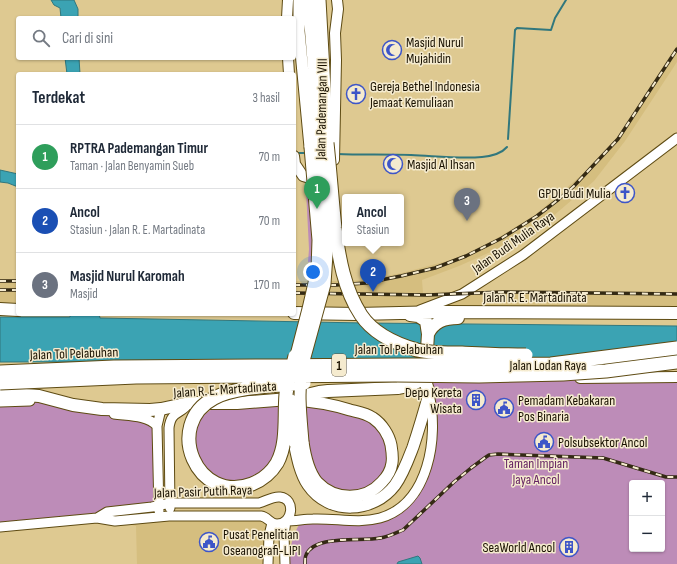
<!DOCTYPE html>
<html lang="id">
<head>
<meta charset="utf-8">
<style>
  body { margin:0; font-family:"Sofia Sans Condensed",sans-serif; background:#f2f2f3; color:#1f2937 }
  .controls { position:absolute; right:12px; bottom:12px; display:grid; overflow:hidden; border-radius:4px; box-shadow:0 1px 3px #0004 }
  .controls button { width:36px; height:36px; display:grid; place-items:center; padding:0; border:0; border-bottom:1px solid #e0e1e3; background:#fff; color:#1f2937; font:20px sans-serif }
  .you { position:absolute; left:313px; top:272px; width:14px; height:14px; margin:-10px; border:3px solid #fff; border-radius:50%; background:#1a73e8; box-shadow:0 0 0 6px #1a73e833 }
  .badge { display:grid; place-items:center; width:26px; height:26px; border-radius:50%; background:#3d55c8; color:#fff; font-size:13px; font-weight:700 }
  .pin { position:absolute; translate:-50% -33px; filter:drop-shadow(0 1px 2px #0008) }
  .pin::after { content:''; position:absolute; top:21px; width:14px; height:12px; background:inherit; clip-path:polygon(0 0,100% 0,50% 100%) }
  .popup { position:absolute; left:342px; top:194px; width:62px; height:52px; box-sizing:border-box; display:grid; place-content:center; border-radius:4px; background:#fff; filter:drop-shadow(0 1px 3px #0005); font-size:13px; white-space:nowrap; color:#747a83 }
  .popup b { font-size:15px; color:#1f2937 }
  .popup::after { content:''; position:absolute; left:50%; top:100%; margin-left:-8px; border:8px solid transparent; border-top-color:#fff }
  .list { margin:0; padding:0; list-style:none }
  h2 { display:flex; justify-content:space-between; align-items:center; height:52px; margin:0; padding:0 16px; font-size:17px }
  h2 small { font-size:13px; font-weight:400; color:#747a83 }
  .list li { display:grid; grid-template-columns:26px 1fr auto; gap:12px; align-items:center; box-sizing:border-box; height:64px; padding:0 16px; border-top:1px solid #e0e1e3 }
  .list b { display:block; font-size:15px; white-space:nowrap }
  .list p { margin:0; font-size:13px; white-space:nowrap; color:#747a83 }
  .list em { font-size:13px; font-style:normal; color:#747a83 }
  .icon { flex:none; width:22px; height:22px; fill:none; stroke:currentColor; stroke-width:2; stroke-linecap:round; stroke-linejoin:round }
  .map { position:relative; flex:none; width:677px; height:564px; overflow:hidden }
  .search { position:absolute; background:#fff; box-shadow:0 1px 3px #0004; left:16px; top:16px; width:280px; height:44px; display:flex; align-items:center; gap:10px; box-sizing:border-box; padding:0 14px; border-radius:4px; color:#747a83; font-size:15px }
  .panel { position:absolute; background:#fff; box-shadow:0 1px 3px #0004; left:16px; top:72px; width:280px; height:244px; border-radius:4px }
  .map>svg:first-child { display:block }
</style>
</head>
<body>
<div class="map">
<svg width="677" height="564" viewBox="0 0 677 564">
  <rect width="100%" height="100%" fill="#dec991"/>
  <path fill="#d5be7f" d="M 677,45 L 677,62 L 625,141 L 594,181 L 552,217 L 504,246 L 459,266 L 422,280 L 423,293 L 497,291 L 677,292 L 677,313 L 294,313 L 294,281 L 350,281 L 370,279 L 402,273 L 462,257 L 491,242 L 535,215 L 593,165 L 618,137 Z
    M 0,279 L 18,279 L 18,309 L 0,309 Z
    M 159,505 L 159,516 L 267,519 L 270,564 L 137,564 L 136,526 L 97,518 Z"/>
  <path fill="#bd8cb8" fill-rule="evenodd" d="M 316,189 L 329,260 L 308,262 L 309,249 L 306,190 Z
    M 677,377 L 677,564 L 290,564 C 290,545 292,537 301,521 L 344,521 L 395,512 L 426,468 L 431,384 L 443,379 ZM 632,483 L 662,483 L 662,549 L 632,549 Z
    M 36,401 L 155,424 L 159,505 L 0,527 L 0,402 Z
    M 281,404 L 280,435 L 274,457 L 265,470 L 252,478 L 229,483 L 207,473 L 195,449 L 197,427 L 200,421 L 204,415 L 216,406 Z
    M 305,406 L 319,407 L 357,415 L 372,423 L 378,429 L 383,436 L 388,452 L 387,465 L 381,477 L 364,490 L 342,492 L 322,481 L 314,468 L 309,448 Z"/>
  <path fill="#3ba3b3" stroke="#31777d" d="M 51,0 L 74,0 L 78,9 L 78,18 L 61,18 L 60,8 L 54,5 Z
    M 65,58 L 79,58 L 80,74 L 67,74 Z
    M 0,170 L 18,174 L 18,187 L 8,183 L 0,182 Z
    M 70,314 L 99,314 L 100,318 L 364,323 L 677,326 L 677,364 L 434,361 L 0,362 L 0,317 L 70,317 Z
    M 418,556 L 420,558 L 422,564 L 397,564 L 398,562 Z"/>
  <g fill="none" stroke-linecap="round" stroke-linejoin="round">
    <path stroke="#31777d" stroke-width="2" d="M 508,139 L 515,30 L 517,28 L 551,30 L 555,18 L 566,0
      M 295,153 L 307,153
      M 337,154 C 362,155 387,154 411,155 C 435,156 459,159 482,157 C 492,156 501,154 507,147"/>
    <defs>
      <path id="tertiary" d="M 420,310 L 462,294 L 523,255 L 677,138
        M 0,402 L 30,401
        M 114,414 C 128,416 147,415 157,426
        M 170,508 L 169,428 C 171,410 181,415 189,403
        M 159,511 L 157,426 L 161,409
        M 0,527 L 97,518 L 115,521 L 169,516 L 261,516 C 268,517 270,524 277,524 C 293,524 296,499 280,497 C 273,496 266,501 259,503 L 170,503 L 152,507 L 107,512 L 97,518
        M 268,564 L 269,535 L 272,523
        M 285,564 L 284,535 L 286,521 C 296,521 304,519 313,519 C 336,518 358,524 380,518 C 429,504 439,437 429,394"/>
      <path id="secondary" d="M 287,18 L 288,0
        M 288,58 L 289,74
        M 294,156 L 295,164 L 303,176 L 313,179 L 320,178
        M 334,160 L 336,60 L 335,33 L 338,9 L 337,0
        M 580,378 L 677,377"/>
      <path id="primary" d="M 299,0 L 299,31 L 310,147
        M 308,0 L 320,146
        M 293,400 C 312,401 331,404 350,410 C 358,412 366,413 373,418 C 382,424 389,435 391,445 C 392,451 393,457 392,463 C 391,470 387,477 382,482 C 365,501 335,501 317,482 C 308,471 305,456 303,442
        M 294,442 C 297,457 300,473 308,485 C 329,516 374,513 395,485 C 403,474 408,460 413,447 C 419,429 424,412 429,394"/>
      <path id="trunk" d="M 0,309 L 18,310
        M 294,313 L 357,314 L 443,312 L 677,313
        M 410,315 L 418,316 L 426,321 L 428,334 L 425,380 L 429,394
        M 428,334 C 434,322 444,318 458,318
        M 0,395 L 26,395 L 39,396 L 73,405 L 102,409 L 150,410 L 161,409 L 189,403 L 237,403 L 289,399 L 319,392 L 328,391 L 398,388 C 408,386 419,384 425,375"/>
      <path id="motorway" d="M 319,0 L 327,143"/>
    </defs>
    <use href="#tertiary" stroke="#5e4b13" stroke-width="11"/>
    <use href="#secondary" stroke="#5e4b13" stroke-width="12"/>
    <use href="#primary" stroke="#5e4b13" stroke-width="13"/>
    <use href="#trunk" stroke="#5e4b13" stroke-width="14"/>
    <use href="#motorway" stroke="#5e4b13" stroke-width="15"/>
    <use href="#tertiary" stroke="#fff" stroke-width="9"/>
    <use href="#secondary" stroke="#fff" stroke-width="10"/>
    <use href="#primary" stroke="#fff" stroke-width="11"/>
    <use href="#trunk" stroke="#fff" stroke-width="12"/>
    <use href="#motorway" stroke="#fff" stroke-width="13"/>
    <defs>
      <path id="rail" d="M 0,281 L 18,281
        M 294,285 L 336,285 L 366,283 L 401,276 L 435,268 L 466,256 L 502,238 L 537,216 L 559,199 L 574,186 L 618,139 L 677,49
        M 0,290 L 18,290
        M 294,293 L 427,295 L 503,292 L 677,294
        M 305,564 C 305,561 305,557 306,555 C 315,534 362,542 380,538 C 388,537 396,533 403,530 L 454,482 L 471,468 L 486,457 L 489,455 L 498,454 L 603,458 L 666,477 L 677,477"/>
    </defs>
    <use href="#rail" stroke="#342a14" stroke-width="3.5"/>
    <use href="#rail" stroke="#f5ebcf" stroke-width="2" stroke-dasharray="6" stroke-linecap="butt"/>
    <defs>
      <path id="primary-bridge" d="M 294,363 L 308,309 L 317,270 L 318,240 L 310,147
        M 291,400 L 294,442
        M 303,442 C 301,417 298,393 302,368 L 325,284 L 327,254 L 327,225 L 320,146"/>
      <path id="motorway-bridge" d="M 327,143 C 330,171 332,200 335,228 C 339,258 344,289 361,315 C 373,333 396,344 417,350 C 431,353 447,353 462,353 C 484,354 505,355 526,355
        M 295,356 C 292,369 288,381 286,394 C 284,416 288,443 277,463 C 271,473 262,480 252,484 C 197,505 163,425 214,398 C 237,386 278,386 304,383
        M 0,372 L 114,367 L 551,364 L 677,348
        M 0,383 L 136,377 L 395,375 L 479,376 L 563,374 L 606,371 L 677,362"/>
    </defs>
    <use href="#primary-bridge" stroke="#5e4b13" stroke-width="13" stroke-linecap="butt"/>
    <use href="#motorway-bridge" stroke="#5e4b13" stroke-width="15" stroke-linecap="butt"/>
    <use href="#primary-bridge" stroke="#fff" stroke-width="11"/>
    <use href="#motorway-bridge" stroke="#fff" stroke-width="13"/>
  </g>
  <defs>
    <symbol id="mosque-ring" viewBox="-11 -11 22 22"><circle r="9.5" fill="#f5ebcf" stroke="#3d55c8" stroke-width="1.5"/><path d="M3.5-4.9A6 6 0 1 0 3.5 4.9A5 5 0 1 1 3.5-4.9Z" fill="#3d55c8"/></symbol>
    <symbol id="church-ring" viewBox="-11 -11 22 22"><circle r="9.5" fill="#f5ebcf" stroke="#3d55c8" stroke-width="1.5"/><path d="M-1.2-6h2.4v3.5h3.3v2.4h-3.3V6h-2.4V-.1h-3.3v-2.4h3.3Z" fill="#3d55c8"/></symbol>
    <symbol id="building-ring" viewBox="-11 -11 22 22"><circle r="9.5" fill="#f5ebcf" stroke="#3d55c8" stroke-width="1.5"/><path d="M-4-6H4V6H1V3H-1V6H-4ZM-2.5-4.3h1.7v1.8h-1.7ZM.8-4.3h1.7v1.8H.8ZM-2.5-1h1.7V.8h-1.7ZM.8-1h1.7V.8H.8Z" fill="#3d55c8"/></symbol>
    <symbol id="civic-ring" viewBox="-11 -11 22 22"><circle r="9.5" fill="#f5ebcf" stroke="#3d55c8" stroke-width="1.5"/><path d="M-.6-6.5H3V-4.5H.6V-3L4-1V1h2V6H-6V1h2V-1L-.6-3ZM-1.2 2.5V6h2.4V2.5Z" fill="#3d55c8"/></symbol>
  </defs>
  <g fill-rule="evenodd">
    <use href="#mosque-ring" x="381" y="39" width="22" height="22"/>
    <use href="#church-ring" x="345" y="83" width="22" height="22"/>
    <use href="#mosque-ring" x="382" y="153" width="22" height="22"/>
    <use href="#church-ring" x="614" y="182" width="22" height="22"/>
    <use href="#building-ring" x="465" y="389" width="22" height="22"/>
    <use href="#civic-ring" x="493" y="397" width="22" height="22"/>
    <use href="#civic-ring" x="533" y="431" width="22" height="22"/>
    <use href="#civic-ring" x="198" y="531" width="22" height="22"/>
    <use href="#building-ring" x="558" y="536" width="22" height="22"/>
  </g>
  <g text-anchor="middle" stroke-width="3" stroke-linejoin="round" paint-order="stroke">
    <rect fill="#f5ebcf" stroke="#5b523e" stroke-width="1" x="332" y="354" width="14" height="22" rx="3"/>
    <g font-size="13" font-weight="bold" fill="#191100">
      <text x="339" y="370">1</text>
    </g>
    <g font-size="14" fill="#191100" stroke="#f5ebcf" text-anchor="start">
      <text x="406" y="47">Masjid Nurul<tspan x="406" dy="16">Mujahidin</tspan></text>
      <text x="370" y="91">Gereja Bethel Indonesia<tspan x="370" dy="16">Jemaat Kemuliaan</tspan></text>
      <text x="407" y="169">Masjid Al Ihsan</text>
      <text x="611" y="198" text-anchor="end">GPDI Budi Mulia</text>
      <text x="462" y="397" text-anchor="end">Depo Kereta<tspan x="462" dy="16">Wisata</tspan></text>
      <text x="518" y="405">Pemadam Kebakaran<tspan x="518" dy="16">Pos Binaria</tspan></text>
      <text x="558" y="447">Polsubsektor Ancol</text>
      <text x="223" y="539">Pusat Penelitian<tspan x="223" dy="16">Oseanografi-LIPI</tspan></text>
      <text x="555" y="552" text-anchor="end">SeaWorld Ancol</text>
    </g>
    <g font-size="14" fill="#191100" stroke="#f5ebcf">
      <text transform="translate(321 109) rotate(-89)" y="5">Jalan Pademangan VIII</text>
      <text transform="translate(513 242) rotate(-35)" y="5">Jalan Budi Mulia Raya</text>
      <text x="535" y="302">Jalan R. E. Martadinata</text>
      <text x="399" y="354">Jalan Tol Pelabuhan</text>
      <text transform="translate(74 353) rotate(-2)" y="5">Jalan Tol Pelabuhan</text>
      <text x="548" y="370">Jalan Lodan Raya</text>
      <text transform="translate(225 389) rotate(-4)" y="5">Jalan R. E. Martadinata</text>
      <text transform="translate(203 491) rotate(-2)" y="5">Jalan Pasir Putih Raya</text>
    </g>
    <g font-size="14" fill="#652362" stroke="#f5ebcf">
      <text x="536" y="468">Taman Impian<tspan x="536" dy="16">Jaya Ancol</tspan></text>
    </g>
  </g>
</svg>
<div class="controls">
<button>+</button>
<button>−</button>
</div>
<div class="you"></div>
<div class="pin badge" style="left:317px;top:209px;background:#2e9e5b">1</div>
<div class="pin badge" style="left:373px;top:292px;background:#1a4fb4">2</div>
<div class="popup"><b>Ancol</b>Stasiun</div>
<div class="pin badge" style="left:467px;top:221px;background:#6b7280">3</div>
<div class="search"><svg class="icon" aria-label="search" viewBox="0 0 24 24"><circle cx="10" cy="10" r="6"/><path d="M15 15l6 6"/></svg>Cari di sini</div>
<section class="panel">
<h2>Terdekat<small>3 hasil</small></h2>
<ul class="list">
<li><span class="badge" style="background:#2e9e5b">1</span><div><b>RPTRA Pademangan Timur</b><p>Taman · Jalan Benyamin Sueb</p></div><em>70 m</em></li>
<li><span class="badge" style="background:#1a4fb4">2</span><div><b>Ancol</b><p>Stasiun · Jalan R. E. Martadinata</p></div><em>70 m</em></li>
<li><span class="badge" style="background:#6b7280">3</span><div><b>Masjid Nurul Karomah</b><p>Masjid</p></div><em>170 m</em></li>
</ul>
</section>
</div>
</body>
</html>
